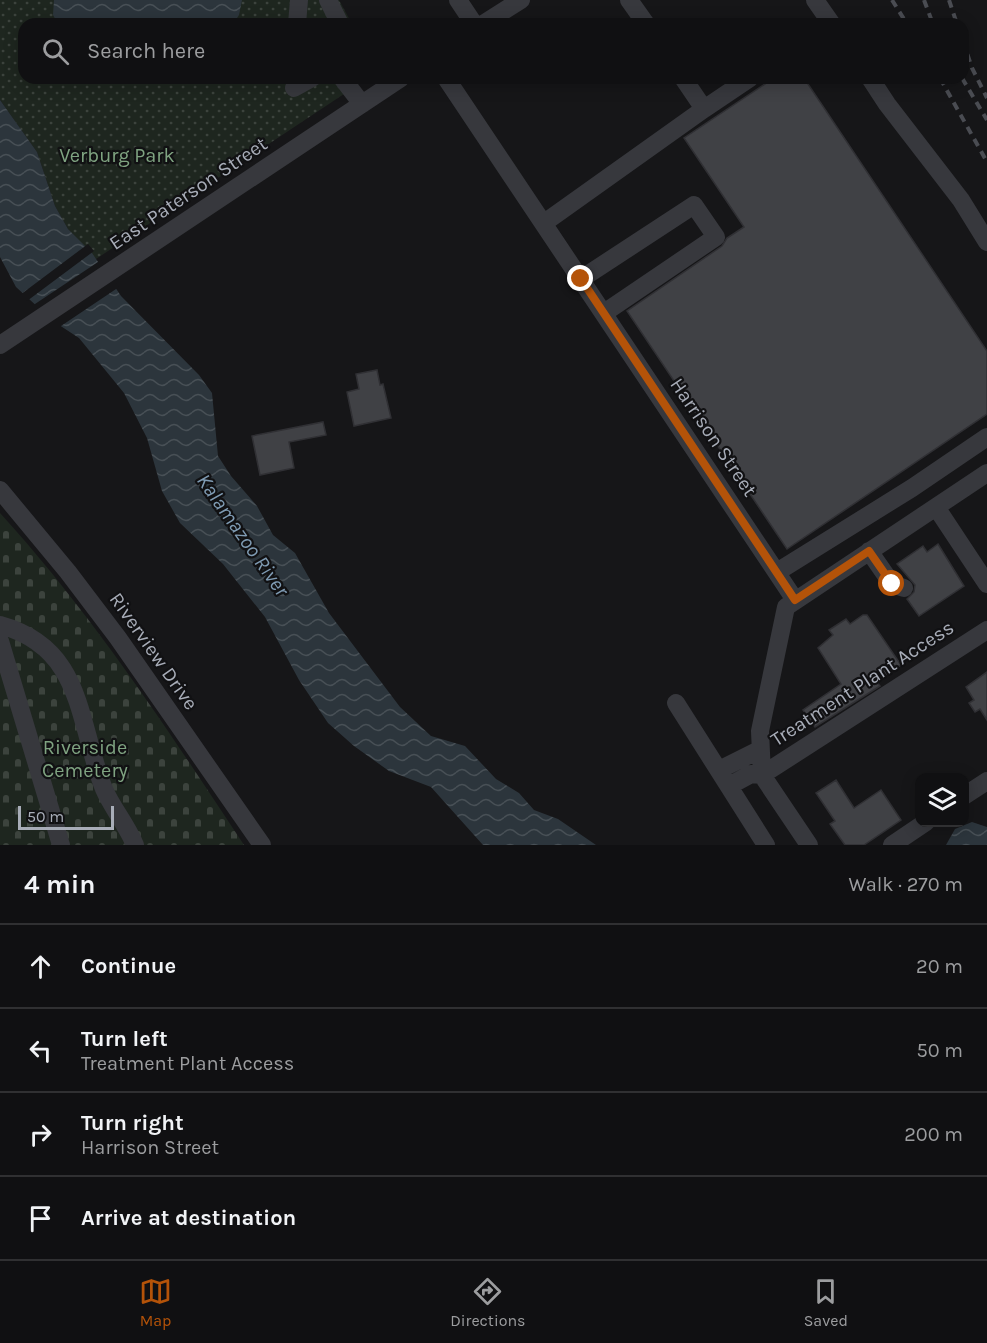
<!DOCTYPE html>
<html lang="en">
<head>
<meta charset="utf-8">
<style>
  body { margin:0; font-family:Karla,sans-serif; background:#19191b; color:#f1f3f6 }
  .controls { position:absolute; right:18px; bottom:18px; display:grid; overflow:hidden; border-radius:12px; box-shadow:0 3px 15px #0003 }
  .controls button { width:54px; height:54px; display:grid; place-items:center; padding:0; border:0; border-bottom:2px solid #303032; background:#101012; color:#f1f3f6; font:30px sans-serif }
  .scale { position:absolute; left:18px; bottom:15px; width:96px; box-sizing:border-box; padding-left:6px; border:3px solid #a8adb8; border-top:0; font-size:16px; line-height:21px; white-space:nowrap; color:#a8adb8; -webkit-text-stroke:4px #111113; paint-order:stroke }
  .stop { position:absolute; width:18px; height:18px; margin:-14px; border:4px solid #b45309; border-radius:50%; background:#fff }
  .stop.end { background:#b45309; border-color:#fff; box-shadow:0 2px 6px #0008 }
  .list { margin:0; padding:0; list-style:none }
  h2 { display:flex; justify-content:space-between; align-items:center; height:78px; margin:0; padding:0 24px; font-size:26px }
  h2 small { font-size:20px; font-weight:400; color:#9c9d9f }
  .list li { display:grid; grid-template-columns:39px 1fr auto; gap:18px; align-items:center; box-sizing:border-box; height:84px; padding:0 24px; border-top:2px solid #303032 }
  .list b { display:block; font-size:22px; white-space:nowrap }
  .list p { margin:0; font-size:20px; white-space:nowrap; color:#9c9d9f }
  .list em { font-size:20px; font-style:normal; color:#9c9d9f }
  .icon { flex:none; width:33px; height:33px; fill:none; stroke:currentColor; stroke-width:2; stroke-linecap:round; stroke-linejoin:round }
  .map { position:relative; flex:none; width:987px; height:845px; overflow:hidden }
  .search { position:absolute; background:#101012; box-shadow:0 3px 15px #0003; left:18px; right:18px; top:18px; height:66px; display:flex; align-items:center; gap:15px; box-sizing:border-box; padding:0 21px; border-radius:18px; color:#9c9d9f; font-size:22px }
  .sheet { height:414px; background:#101012 }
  nav { display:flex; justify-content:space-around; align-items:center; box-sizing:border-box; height:84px; border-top:2px solid #303032; background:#101012; font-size:16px; color:#9c9d9f }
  nav a { display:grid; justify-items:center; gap:3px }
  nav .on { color:#b45309 }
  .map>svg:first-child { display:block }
</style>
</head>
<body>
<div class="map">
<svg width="987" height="845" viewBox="0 0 987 845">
  <defs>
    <pattern id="cemetery-stones" width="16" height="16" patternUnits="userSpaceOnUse" patternTransform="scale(1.5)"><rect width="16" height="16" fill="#1e261f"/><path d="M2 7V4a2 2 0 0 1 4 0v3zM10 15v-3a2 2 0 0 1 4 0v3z" fill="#3c433d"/></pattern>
    <pattern id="park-dots" width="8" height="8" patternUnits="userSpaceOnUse" patternTransform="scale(1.5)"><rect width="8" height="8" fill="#1e261f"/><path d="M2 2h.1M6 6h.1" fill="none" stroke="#3c433d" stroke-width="1.8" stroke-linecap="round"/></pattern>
    <pattern id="water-waves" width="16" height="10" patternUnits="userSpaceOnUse" patternTransform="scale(1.5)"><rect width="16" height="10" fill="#2c353c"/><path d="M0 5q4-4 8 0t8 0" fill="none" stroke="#485056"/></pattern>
  </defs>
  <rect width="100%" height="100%" fill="#161618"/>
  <path fill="url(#cemetery-stones)" d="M 0,513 C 93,615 168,730 244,845 L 0,845 Z"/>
  <path fill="url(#park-dots)" d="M 0,0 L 339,0 L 352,24 L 24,24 L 24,78 L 368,78 L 96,259 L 68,229 L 55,206 L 37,152 L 0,100 Z"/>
  <path fill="url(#water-waves)" d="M 54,0 L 242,0 L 239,15 L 233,24 L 58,24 L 53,15 Z
    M 0,100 L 37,152 L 55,206 L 68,229 L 92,253 L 121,296 L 199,375 L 212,393 L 218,456 L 231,476 L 257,506 L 273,535 L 295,553 L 329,613 L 400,707 L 431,736 L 465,746 L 496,779 L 519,793 L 534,810 L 558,819 L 596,845 L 483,845 L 431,787 L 389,771 L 354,746 L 328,723 L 299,680 L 265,617 L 223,564 L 180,523 L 162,491 L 147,438 L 124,393 L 79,338 L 53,321 L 16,287 L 0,257 Z
    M 972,822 L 987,827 L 987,845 L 946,845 L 955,829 Z"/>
  <path fill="#161618" d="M 88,244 L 94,251 L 27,301 L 20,295 Z
    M 101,260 L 119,287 L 58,328 L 32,306 Z"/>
  <path fill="#404145" stroke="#303034" stroke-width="1.5" d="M 774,78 L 804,78 L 987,351 L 987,414 L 787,549 L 627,311 L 722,246 L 727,238 L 744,227 L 684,138 Z
    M 377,370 L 380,385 L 383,384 L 391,418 L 354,426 L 347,392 L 359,389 L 356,374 Z
    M 323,422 L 326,435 L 289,442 L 294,468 L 260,475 L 252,436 Z
    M 938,544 L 964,586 L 919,616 L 907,599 L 914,592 L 915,585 L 897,564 L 923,546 L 927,552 Z
    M 863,615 L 867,615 L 901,665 L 876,681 L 880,686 L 815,727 L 803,710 L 841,684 L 818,648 L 833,635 L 829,630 L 846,619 L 850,624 Z
    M 987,672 L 987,720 L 980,709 L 975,712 L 969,703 L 974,700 L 966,687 Z
    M 836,780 L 854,808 L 881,790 L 901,820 L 864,845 L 845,845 L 830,824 L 835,821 L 816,793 Z"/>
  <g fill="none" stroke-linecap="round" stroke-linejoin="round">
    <path stroke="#37383d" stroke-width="18" d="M 328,0 L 340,24
      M 458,0 L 474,24
      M 629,0 L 646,24
      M 815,0 L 831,23
      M 297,24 L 299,0
      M 483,24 L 521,0
      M 342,78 L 362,104
      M 446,78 L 795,600
      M 870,78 L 887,104 L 961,200 L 987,242
      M 294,88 L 312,78
      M 704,109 L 750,78
      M 544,223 L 704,109 L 683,78
      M 581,279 L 694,205 L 716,237 L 604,313
      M 0,345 L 401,78
      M 0,490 L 68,572 L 118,638 L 262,845
      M 936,507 L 987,584
      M 869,551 L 892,584 L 904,588
      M 777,572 L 912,488 L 987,437
      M 0,625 C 84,648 77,721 104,789 C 112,808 127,825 135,845
      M 0,641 L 61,845
      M 676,703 L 766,845
      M 719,770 L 759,750
      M 729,786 L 751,774 L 762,775 L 987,630
      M 964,796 L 987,781
      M 809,845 L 762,775 L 760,731 L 786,607 L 987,473
      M 892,845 L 926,822"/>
    <path stroke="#4a4c52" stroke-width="4" stroke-dasharray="8 6" stroke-linecap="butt" d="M 892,0 L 907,24
      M 924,0 L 933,24
      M 949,0 L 957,24
      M 963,41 L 972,68 L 987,98
      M 940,78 L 987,162
      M 962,78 L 987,120"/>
  </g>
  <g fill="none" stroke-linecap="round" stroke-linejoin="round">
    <path stroke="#b45309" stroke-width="8" d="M 581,279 L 795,600 L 869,551 L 892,584"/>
  </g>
  <g text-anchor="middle" stroke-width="4.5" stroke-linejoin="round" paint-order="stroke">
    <g font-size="20" fill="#7fa381" stroke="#111113">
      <text x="117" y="162">Verburg Park</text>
      <text x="85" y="754">Riverside<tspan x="85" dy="23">Cemetery</tspan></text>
    </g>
    <g font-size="20" fill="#a8adb8" stroke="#111113">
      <text transform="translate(188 193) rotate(-34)" y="7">East Paterson Street</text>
      <text transform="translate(714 437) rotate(56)" y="7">Harrison Street</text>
      <text transform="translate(154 651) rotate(55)" y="7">Riverview Drive</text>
      <text transform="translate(862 683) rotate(-33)" y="7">Treatment Plant Access</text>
    </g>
    <g font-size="21" font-style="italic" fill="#7f9bb3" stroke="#111113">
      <text transform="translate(243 535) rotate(55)" y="7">Kalamazoo River</text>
    </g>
  </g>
</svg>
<div class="controls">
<button><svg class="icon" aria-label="layers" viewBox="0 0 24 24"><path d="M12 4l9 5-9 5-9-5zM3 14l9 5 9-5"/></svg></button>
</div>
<div class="scale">50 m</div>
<div class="stop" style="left:892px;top:584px"></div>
<div class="stop end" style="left:581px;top:279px"></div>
<div class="search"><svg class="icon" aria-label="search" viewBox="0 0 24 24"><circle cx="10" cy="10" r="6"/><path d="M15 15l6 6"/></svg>Search here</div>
</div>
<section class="sheet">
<h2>4 min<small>Walk · 270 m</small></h2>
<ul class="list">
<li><svg class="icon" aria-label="ahead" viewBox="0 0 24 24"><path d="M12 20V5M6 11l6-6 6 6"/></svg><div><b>Continue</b></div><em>20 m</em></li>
<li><svg class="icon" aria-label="left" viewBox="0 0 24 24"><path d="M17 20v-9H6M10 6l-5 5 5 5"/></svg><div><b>Turn left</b><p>Treatment Plant Access</p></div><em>50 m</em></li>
<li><svg class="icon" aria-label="right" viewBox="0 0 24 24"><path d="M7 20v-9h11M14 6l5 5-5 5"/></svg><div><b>Turn right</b><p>Harrison Street</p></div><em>200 m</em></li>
<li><svg class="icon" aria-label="arrive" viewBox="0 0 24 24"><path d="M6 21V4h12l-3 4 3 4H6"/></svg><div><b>Arrive at destination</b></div></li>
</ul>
</section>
<nav>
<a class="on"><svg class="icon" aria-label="map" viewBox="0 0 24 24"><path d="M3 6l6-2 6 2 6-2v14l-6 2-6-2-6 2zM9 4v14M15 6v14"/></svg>Map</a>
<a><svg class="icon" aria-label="directions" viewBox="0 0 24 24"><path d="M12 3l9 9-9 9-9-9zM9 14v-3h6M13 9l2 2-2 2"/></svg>Directions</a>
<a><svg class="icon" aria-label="saved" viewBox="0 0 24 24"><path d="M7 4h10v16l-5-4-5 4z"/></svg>Saved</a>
</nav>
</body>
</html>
